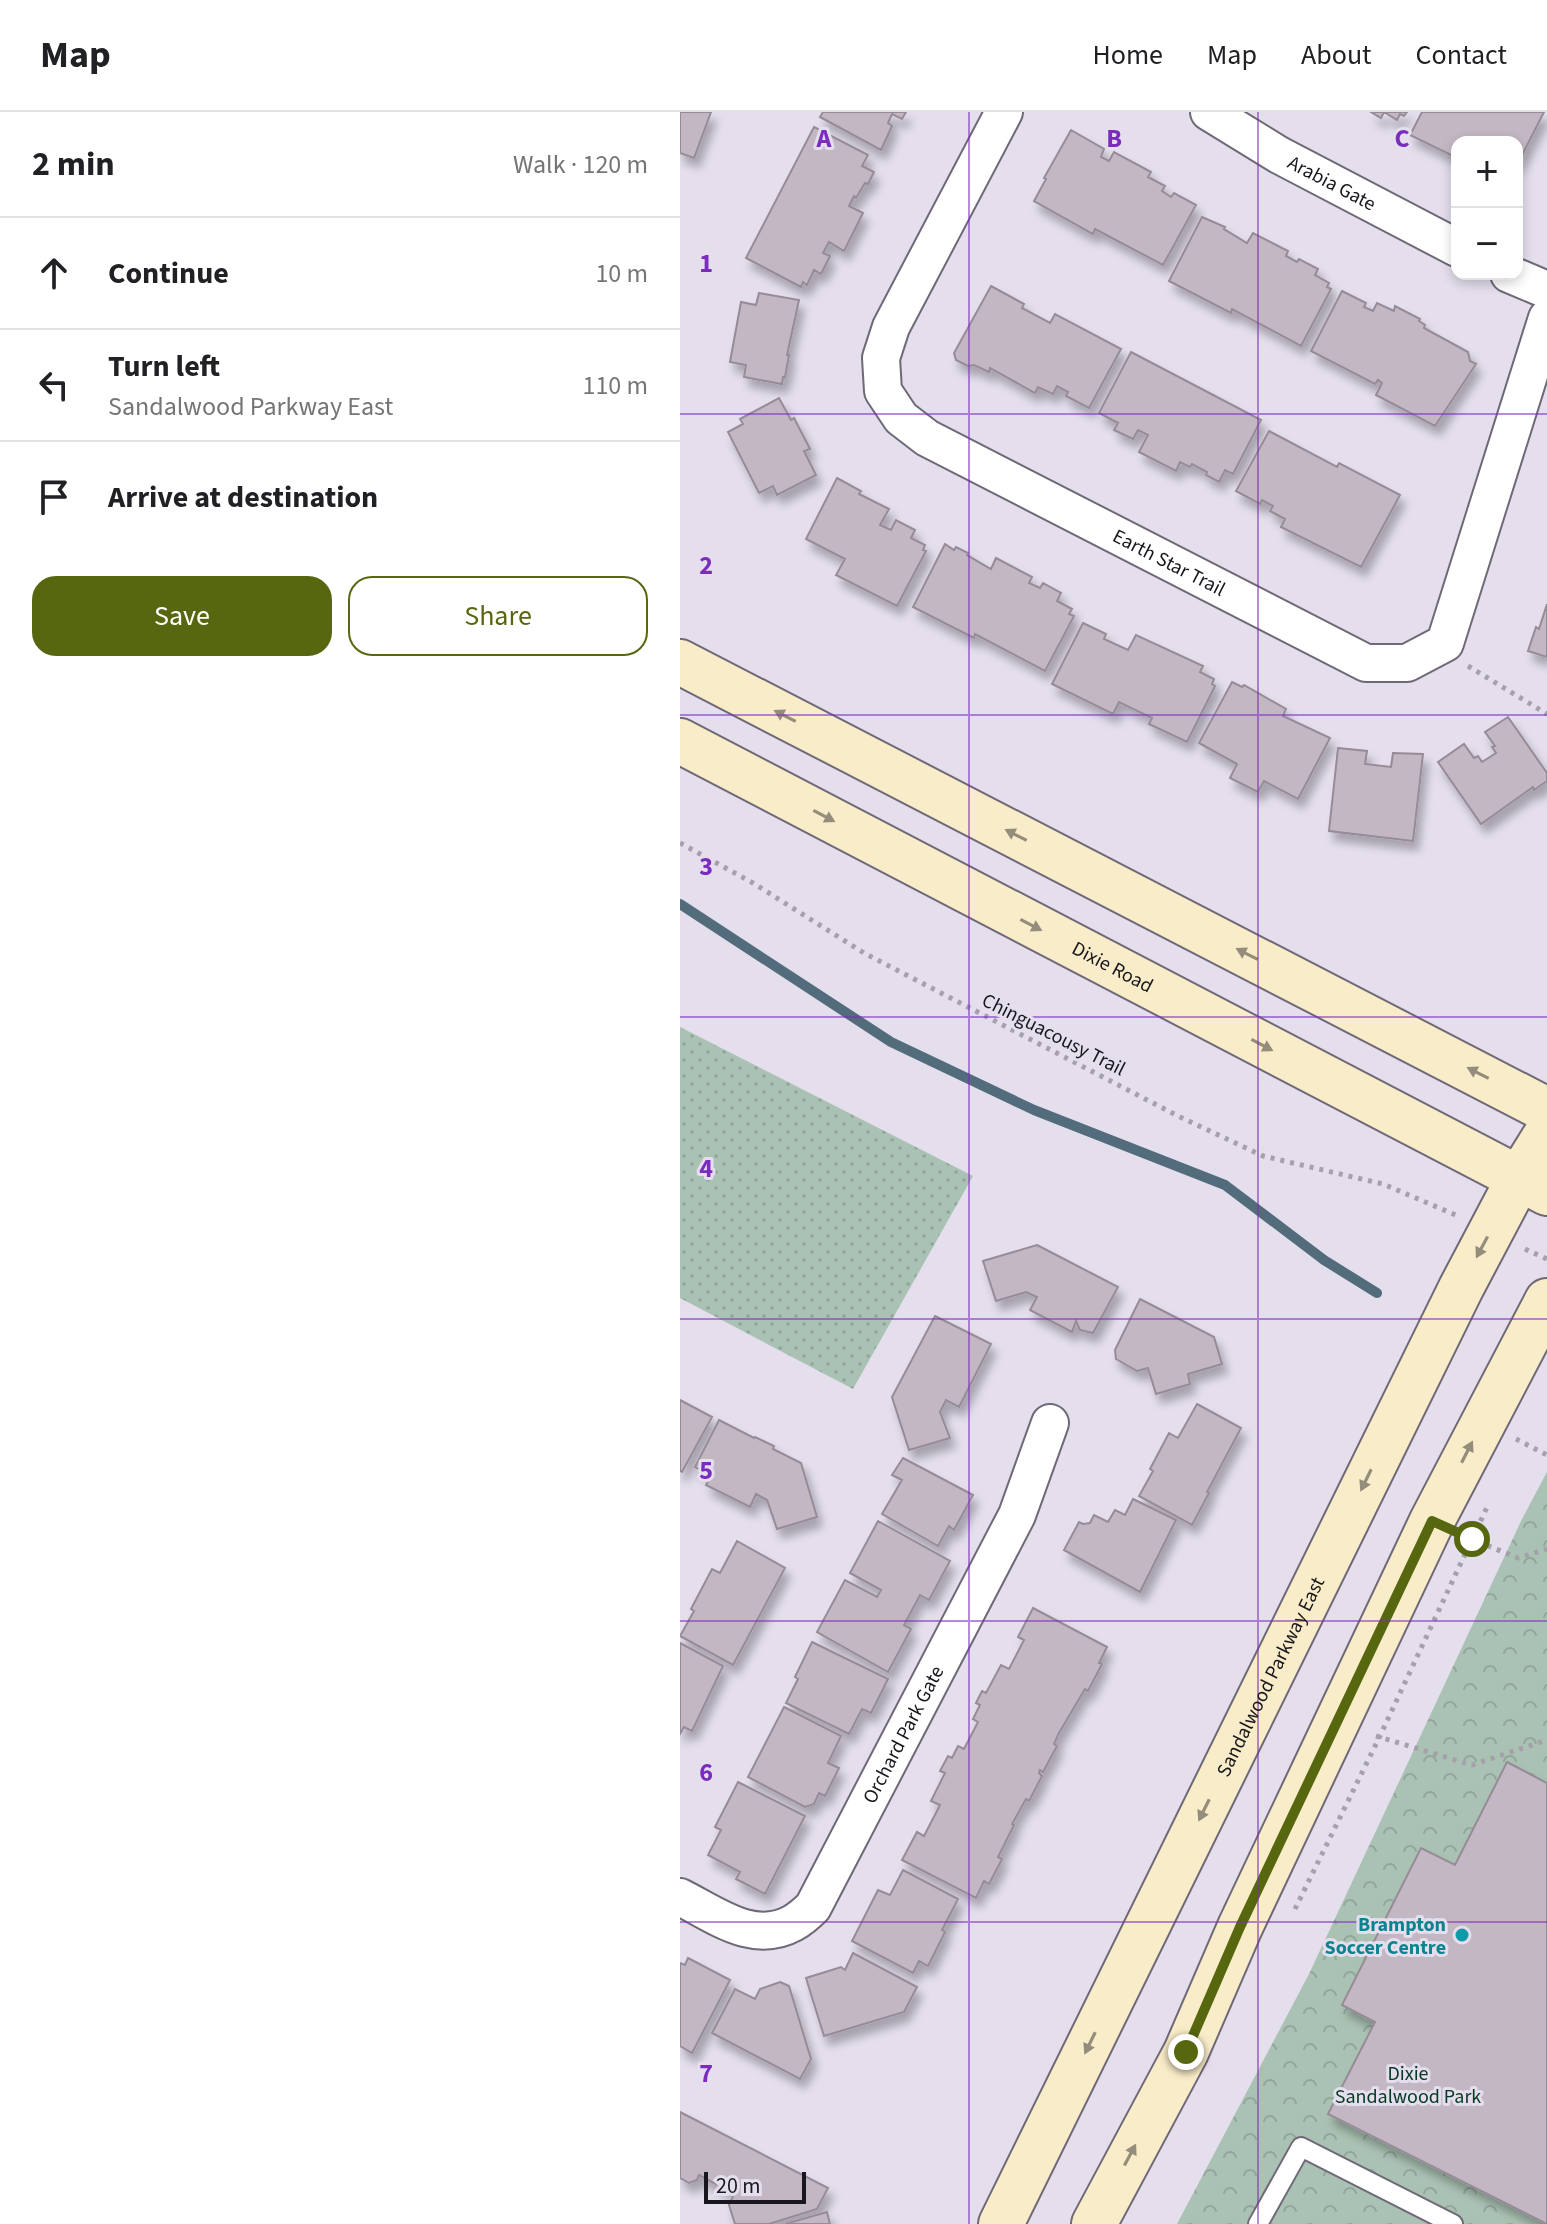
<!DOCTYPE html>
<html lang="en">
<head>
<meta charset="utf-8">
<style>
  body { margin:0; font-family:"Source Sans 3",sans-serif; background:#f2f2f2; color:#202124 }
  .controls { position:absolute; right:24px; top:24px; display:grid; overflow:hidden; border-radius:16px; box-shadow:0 4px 12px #0003 }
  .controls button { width:72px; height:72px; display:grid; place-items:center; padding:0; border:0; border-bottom:2px solid #e0e0e0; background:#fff; color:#202124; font:40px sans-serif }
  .scale { position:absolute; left:24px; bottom:20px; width:102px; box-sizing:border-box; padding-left:8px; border:4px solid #19171d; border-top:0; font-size:22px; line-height:28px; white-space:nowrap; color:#19171d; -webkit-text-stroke:6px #e4deed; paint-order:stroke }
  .stop { position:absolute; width:24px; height:24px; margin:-18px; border:6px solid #57670f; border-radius:50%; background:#fff }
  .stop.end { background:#57670f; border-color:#fff; box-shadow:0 2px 8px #0008 }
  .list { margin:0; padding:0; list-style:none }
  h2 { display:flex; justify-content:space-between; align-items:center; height:104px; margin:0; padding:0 32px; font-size:34px }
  h2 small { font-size:26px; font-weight:400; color:#757577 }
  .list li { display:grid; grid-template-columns:52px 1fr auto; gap:24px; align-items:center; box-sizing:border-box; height:112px; padding:0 32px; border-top:2px solid #e0e0e0 }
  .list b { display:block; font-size:30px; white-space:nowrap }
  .list p { margin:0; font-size:26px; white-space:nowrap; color:#757577 }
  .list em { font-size:26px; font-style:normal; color:#757577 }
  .actions { display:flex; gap:16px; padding:24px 32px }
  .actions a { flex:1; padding:18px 0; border:2px solid #57670f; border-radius:24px; text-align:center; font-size:28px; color:#57670f }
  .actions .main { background:#57670f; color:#fff }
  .icon { flex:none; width:44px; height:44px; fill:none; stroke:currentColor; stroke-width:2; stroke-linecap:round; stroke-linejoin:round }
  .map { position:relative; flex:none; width:867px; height:2112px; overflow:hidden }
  header { display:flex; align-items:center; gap:48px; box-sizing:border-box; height:112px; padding:0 40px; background:#fff; border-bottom:2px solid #e0e0e0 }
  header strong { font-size:38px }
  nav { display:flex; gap:44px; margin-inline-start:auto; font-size:28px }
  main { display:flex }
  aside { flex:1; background:#fff }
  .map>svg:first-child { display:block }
</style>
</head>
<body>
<header>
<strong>Map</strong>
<nav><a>Home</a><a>Map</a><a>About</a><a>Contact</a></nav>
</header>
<main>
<aside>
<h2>2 min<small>Walk · 120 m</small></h2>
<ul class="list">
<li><svg class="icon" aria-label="ahead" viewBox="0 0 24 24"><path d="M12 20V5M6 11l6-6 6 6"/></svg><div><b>Continue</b></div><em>10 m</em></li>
<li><svg class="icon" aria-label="left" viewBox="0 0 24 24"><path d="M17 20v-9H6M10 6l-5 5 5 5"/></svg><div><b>Turn left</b><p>Sandalwood Parkway East</p></div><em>110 m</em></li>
<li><svg class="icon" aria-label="arrive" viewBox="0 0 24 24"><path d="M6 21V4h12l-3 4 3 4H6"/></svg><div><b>Arrive at destination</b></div></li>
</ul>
<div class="actions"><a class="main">Save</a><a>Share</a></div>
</aside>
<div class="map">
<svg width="867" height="2112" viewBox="0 0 867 2112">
  <defs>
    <pattern id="grass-dots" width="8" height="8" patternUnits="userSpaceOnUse" patternTransform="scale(2)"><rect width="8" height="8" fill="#aac2b3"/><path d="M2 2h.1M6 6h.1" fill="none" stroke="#92a69a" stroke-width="1.8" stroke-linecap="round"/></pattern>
    <pattern id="park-crowns" width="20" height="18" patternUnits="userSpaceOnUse" patternTransform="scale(2)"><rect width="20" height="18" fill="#aac2b3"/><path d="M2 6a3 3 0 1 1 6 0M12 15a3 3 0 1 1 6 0" fill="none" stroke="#92a69a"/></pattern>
    <filter id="shadow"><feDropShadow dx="5" dy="9" stdDeviation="4" flood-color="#0004"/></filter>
  </defs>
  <rect width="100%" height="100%" fill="#e4deed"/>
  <path fill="url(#grass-dots)" d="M 0,915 L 293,1064 L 173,1277 L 0,1186 Z"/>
  <path fill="url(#park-crowns)" d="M 867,1360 L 867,2112 L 497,2112 L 629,1862 L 842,1407 Z"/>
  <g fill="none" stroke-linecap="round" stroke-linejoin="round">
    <path stroke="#526c7c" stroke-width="10" d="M 0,792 L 211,930 L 354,998 L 545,1073 L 644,1148 L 697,1181"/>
  </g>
  <path fill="#c3b7c4" stroke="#968b96" stroke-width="2" filter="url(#shadow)" d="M 0,0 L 31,0 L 14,46 L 0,41 Z
    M 143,0 L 226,0 L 222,7 L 212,2 L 208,11 L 212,14 L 201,38 L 140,5 Z
    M 691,0 L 727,0 L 724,4 L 720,2 L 717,8 L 704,0 L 701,6 Z
    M 742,0 L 864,0 L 837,53 L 837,30 L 777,30 L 777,46 L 730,23 Z
    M 134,15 L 188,43 L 182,54 L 194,60 L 188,72 L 185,71 L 176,86 L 174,84 L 169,94 L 183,101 L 164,139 L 149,130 L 143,141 L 150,144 L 141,162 L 134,158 L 127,173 L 123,170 L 121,175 L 66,146 Z
    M 391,18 L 424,37 L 421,45 L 429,49 L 434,40 L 471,60 L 468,65 L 485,74 L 482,79 L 491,85 L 494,81 L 516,93 L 483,153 L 415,117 L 413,122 L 354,89 L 366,67 L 364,66 Z
    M 522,105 L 545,115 L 544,117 L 567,131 L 573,121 L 608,139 L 606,144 L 617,150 L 619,147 L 638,157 L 635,163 L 649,171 L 647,175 L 651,177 L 621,234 L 552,197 L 551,201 L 489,169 Z
    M 311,174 L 344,192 L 342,196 L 370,211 L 375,202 L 441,237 L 409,296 L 386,284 L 388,280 L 377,274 L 373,282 L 358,275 L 355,281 L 310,256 L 309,260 L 294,253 L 288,254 L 276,248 L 274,241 Z
    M 662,179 L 686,191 L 684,195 L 693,199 L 697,191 L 714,199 L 715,194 L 740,207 L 739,209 L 745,213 L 744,216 L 788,240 L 790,249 L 796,252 L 755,314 L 696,283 L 702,271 L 698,268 L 695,272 L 631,239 Z
    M 79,181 L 119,188 L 107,243 L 109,243 L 105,265 L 103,265 L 102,272 L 64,265 L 66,253 L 50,250 L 61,190 L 76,193 Z
    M 451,240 L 581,308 L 553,362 L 545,358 L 539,370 L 526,363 L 527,360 L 512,352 L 510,355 L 500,350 L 496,359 L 459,340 L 468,323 L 458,318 L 453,327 L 434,318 L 438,311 L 419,301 Z
    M 99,286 L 111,308 L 114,306 L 130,337 L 124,339 L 136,363 L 97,383 L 93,374 L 79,381 L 48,320 L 63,312 L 60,307 Z
    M 589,319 L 657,355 L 659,351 L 720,383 L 681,455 L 601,415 L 605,407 L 590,399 L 593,394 L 582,388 L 580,392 L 556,379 Z
    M 157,366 L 181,379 L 179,382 L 209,397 L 200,413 L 211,418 L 216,408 L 235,418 L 231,426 L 245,433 L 243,438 L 246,439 L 217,494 L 156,463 L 165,447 L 126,427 Z
    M 265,432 L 274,438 L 276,435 L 288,441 L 287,443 L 311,457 L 316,446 L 352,465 L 349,471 L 360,476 L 363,471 L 381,481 L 377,489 L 392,497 L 389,502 L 394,504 L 365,559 L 295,522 L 294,526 L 233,495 Z
    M 867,492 L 867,545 L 848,539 L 856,515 L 859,517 Z
    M 403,511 L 426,522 L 424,527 L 448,538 L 456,523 L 523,554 L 520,560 L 534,567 L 532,572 L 535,574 L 507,630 L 469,612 L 472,606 L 439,590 L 433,602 L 372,572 Z
    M 552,570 L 562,575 L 564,573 L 606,597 L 603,604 L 650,626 L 618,687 L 584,669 L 578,680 L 550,666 L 557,652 L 519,631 Z
    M 828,605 L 867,661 L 867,669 L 854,678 L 853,675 L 801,712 L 758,650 L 784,632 L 794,646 L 798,644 L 802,650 L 816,641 L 812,635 L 815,634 L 805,620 Z
    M 658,636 L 687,639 L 685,652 L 711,655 L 713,641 L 743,642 L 733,729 L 649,719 Z
    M 357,1133 L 438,1175 L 413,1221 L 400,1218 L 396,1209 L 392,1220 L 350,1198 L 357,1185 L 346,1180 L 316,1189 L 303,1149 Z
    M 460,1187 L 534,1225 L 542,1252 L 508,1262 L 510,1272 L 476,1282 L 468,1256 L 457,1259 L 436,1247 L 435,1238 Z
    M 255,1204 L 311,1232 L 279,1295 L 266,1288 L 260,1300 L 270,1326 L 229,1338 L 212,1285 Z
    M 0,1288 L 32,1305 L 2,1360 L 0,1359 Z
    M 517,1292 L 561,1316 L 527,1380 L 529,1381 L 512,1413 L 459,1384 L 473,1359 L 470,1357 L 489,1321 L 498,1326 Z
    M 39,1308 L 74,1326 L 75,1325 L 94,1334 L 93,1337 L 121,1351 L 137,1405 L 97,1417 L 87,1388 L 76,1382 L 70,1395 L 26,1373 L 31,1364 L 15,1355 Z
    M 223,1346 L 293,1383 L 274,1418 L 269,1414 L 258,1434 L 202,1402 L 222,1368 L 212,1363 Z
    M 453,1387 L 496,1408 L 460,1480 L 384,1438 L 399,1410 L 403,1412 L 410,1411 L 414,1403 L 428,1410 L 435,1398 L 445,1403 Z
    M 198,1409 L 270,1449 L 249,1488 L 240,1483 L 224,1513 L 231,1517 L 208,1560 L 137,1520 L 165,1468 L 197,1485 L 201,1478 L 170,1461 Z
    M 57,1429 L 105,1456 L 53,1553 L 0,1524 L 14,1499 L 11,1497 L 32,1457 L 40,1461 Z
    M 353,1496 L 427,1535 L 419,1551 L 422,1552 L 408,1579 L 405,1577 L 379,1621 L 374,1632 L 377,1634 L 363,1660 L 360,1658 L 359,1661 L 362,1664 L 349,1689 L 346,1687 L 332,1712 L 334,1713 L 318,1745 L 322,1747 L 309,1772 L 304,1769 L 296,1786 L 222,1748 L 237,1720 L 244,1724 L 260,1693 L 251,1689 L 265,1661 L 260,1659 L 268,1644 L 272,1646 L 278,1634 L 284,1637 L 298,1610 L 293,1607 L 300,1593 L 296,1591 L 302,1579 L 306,1581 L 321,1553 L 329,1557 L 344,1528 L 338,1525 Z
    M 132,1530 L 208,1567 L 191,1601 L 182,1597 L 169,1622 L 106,1591 L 118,1567 L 115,1565 Z
    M 0,1531 L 43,1554 L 12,1619 L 4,1615 L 0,1622 Z
    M 104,1595 L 161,1624 L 148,1651 L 159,1656 L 145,1684 L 139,1681 L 134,1692 L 125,1695 L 68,1665 Z
    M 827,1650 L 867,1671 L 867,2112 L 648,2002 L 695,1910 L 662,1893 L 741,1736 L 775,1753 Z
    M 58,1670 L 125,1704 L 85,1782 L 56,1767 L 60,1760 L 28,1743 L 41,1718 L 35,1715 Z
    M 223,1758 L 278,1787 L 262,1818 L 265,1820 L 248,1854 L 239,1849 L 233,1861 L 172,1829 L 198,1778 L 210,1783 Z
    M 173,1841 L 237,1875 L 224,1900 L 144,1924 L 126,1866 L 161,1855 L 165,1858 Z
    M 8,1846 L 50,1868 L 12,1941 L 0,1934 L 0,1851 L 5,1853 Z
    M 100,1870 L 109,1874 L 131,1947 L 120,1967 L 32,1921 L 55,1877 L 75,1887 L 80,1877 Z
    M 0,2000 L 148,2076 L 137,2097 L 89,2112 L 55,2112 L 49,2093 L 54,2082 L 19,2063 L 17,2068 L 9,2071 L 0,2066 Z
    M 147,2100 L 150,2112 L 105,2112 Z"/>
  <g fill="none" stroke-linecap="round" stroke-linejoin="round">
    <defs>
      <path id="lane" d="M 578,2112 L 621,2035 L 773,2112"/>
      <g id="street">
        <path id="s1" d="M 324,0 L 211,215 L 201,246 L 203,279 L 221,306 L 247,326 L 686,551 L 727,551 L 765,531 L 867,206"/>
        <path id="s2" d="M 529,0 L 599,43 L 777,136"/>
        <path d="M 829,162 L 867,178"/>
        <path id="s3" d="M 0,1785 C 36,1803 73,1833 113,1811 C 120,1807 127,1801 133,1795 L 337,1403 L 370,1311"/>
      </g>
      <g id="secondary">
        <path d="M 0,550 L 867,998"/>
        <path id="s4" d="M 0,629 L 867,1081"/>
        <path id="s5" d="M 321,2112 L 781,1176 L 839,1066 L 867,1021"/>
        <path d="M 414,2112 L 506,1940 L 560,1815 L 752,1409 L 867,1189"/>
      </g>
    </defs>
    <use href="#lane" stroke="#6f6977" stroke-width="22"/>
    <use href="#street" stroke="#6f6977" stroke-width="40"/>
    <use href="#secondary" stroke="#6f6977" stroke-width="48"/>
    <path stroke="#a5a0ac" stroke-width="5" stroke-dasharray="4 6" stroke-linecap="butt" d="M 788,554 L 867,602
      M 0,731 L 73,771 L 184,841 L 498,1004 L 583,1044 L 703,1072 L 778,1104
      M 845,1137 L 867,1147
      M 836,1327 L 867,1343
      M 789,1426 L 838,1446 L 867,1437
      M 696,1624 L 792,1653 L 867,1628
      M 615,1797 L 699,1626 L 809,1391"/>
    <use href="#lane" stroke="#fff" stroke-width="18"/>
    <use href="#street" stroke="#fff" stroke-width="36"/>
    <use href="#secondary" stroke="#f9edc9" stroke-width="44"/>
  </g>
  <defs><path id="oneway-solid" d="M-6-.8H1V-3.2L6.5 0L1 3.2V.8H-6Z" transform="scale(2)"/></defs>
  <g fill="#948d7c">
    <use href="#oneway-solid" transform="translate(105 604) rotate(-153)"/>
    <use href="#oneway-solid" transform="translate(144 704) rotate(28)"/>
    <use href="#oneway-solid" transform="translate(336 723) rotate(-153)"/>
    <use href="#oneway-solid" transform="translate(351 813) rotate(28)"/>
    <use href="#oneway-solid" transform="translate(567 842) rotate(-153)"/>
    <use href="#oneway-solid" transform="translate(582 933) rotate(28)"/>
    <use href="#oneway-solid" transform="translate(798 961) rotate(-153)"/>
    <use href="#oneway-solid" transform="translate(802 1135) rotate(118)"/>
    <use href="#oneway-solid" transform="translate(787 1340) rotate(-63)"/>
    <use href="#oneway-solid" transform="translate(686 1368) rotate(116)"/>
    <use href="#oneway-solid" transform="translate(524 1698) rotate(116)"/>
    <use href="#oneway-solid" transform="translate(410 1931) rotate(116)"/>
    <use href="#oneway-solid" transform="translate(450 2043) rotate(-62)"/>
  </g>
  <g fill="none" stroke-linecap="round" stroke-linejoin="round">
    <path stroke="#57670f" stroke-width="10" d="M 506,1940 L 560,1815 L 752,1409 L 792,1427"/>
  </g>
  <path fill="none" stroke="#7b2cbf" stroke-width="2" stroke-opacity="0.55" d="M 289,0 L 289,2112M 578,0 L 578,2112M 0,302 L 867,302M 0,603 L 867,603M 0,905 L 867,905M 0,1207 L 867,1207M 0,1509 L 867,1509M 0,1810 L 867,1810"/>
  <circle fill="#0f9aa8" stroke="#e4deed" stroke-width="3" cx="782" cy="1823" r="8"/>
  <g text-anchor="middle" stroke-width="6" stroke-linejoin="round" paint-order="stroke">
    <g font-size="20" fill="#19171d" stroke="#e4deed">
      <text dy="7" stroke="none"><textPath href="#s2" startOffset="142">Arabia Gate</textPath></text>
      <text dy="7" stroke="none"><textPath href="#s1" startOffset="646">Earth Star Trail</textPath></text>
      <text dy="7" stroke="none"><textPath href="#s4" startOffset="488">Dixie Road</textPath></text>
      <text transform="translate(374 922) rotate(27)" y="7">Chinguacousy Trail</text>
      <text dy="7" stroke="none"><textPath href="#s5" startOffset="610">Sandalwood Parkway East</textPath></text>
      <text dy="7" stroke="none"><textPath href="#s3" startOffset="342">Orchard Park Gate</textPath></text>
    </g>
    <g font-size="20" font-weight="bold" fill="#0d838f" stroke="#e4deed" text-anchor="end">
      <text x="766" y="1819">Brampton<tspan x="766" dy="23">Soccer Centre</tspan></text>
    </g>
    <g font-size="20" fill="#053923" stroke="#e4deed">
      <text x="728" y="1968">Dixie<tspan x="728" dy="23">Sandalwood Park</tspan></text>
    </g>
  </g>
  <g font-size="26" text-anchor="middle" font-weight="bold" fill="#7b2cbf" stroke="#e4deed" stroke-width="6" stroke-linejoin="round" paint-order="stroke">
    <text x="144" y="35">A</text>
    <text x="434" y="35">B</text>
    <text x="722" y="35">C</text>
    <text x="26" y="160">1</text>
    <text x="26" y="462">2</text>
    <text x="26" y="763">3</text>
    <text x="26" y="1065">4</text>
    <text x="26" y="1367">5</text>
    <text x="26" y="1669">6</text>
    <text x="26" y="1970">7</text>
  </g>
</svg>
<div class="controls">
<button>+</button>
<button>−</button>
</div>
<div class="scale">20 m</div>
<div class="stop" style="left:792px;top:1427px"></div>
<div class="stop end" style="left:506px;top:1940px"></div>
</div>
</main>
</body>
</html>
